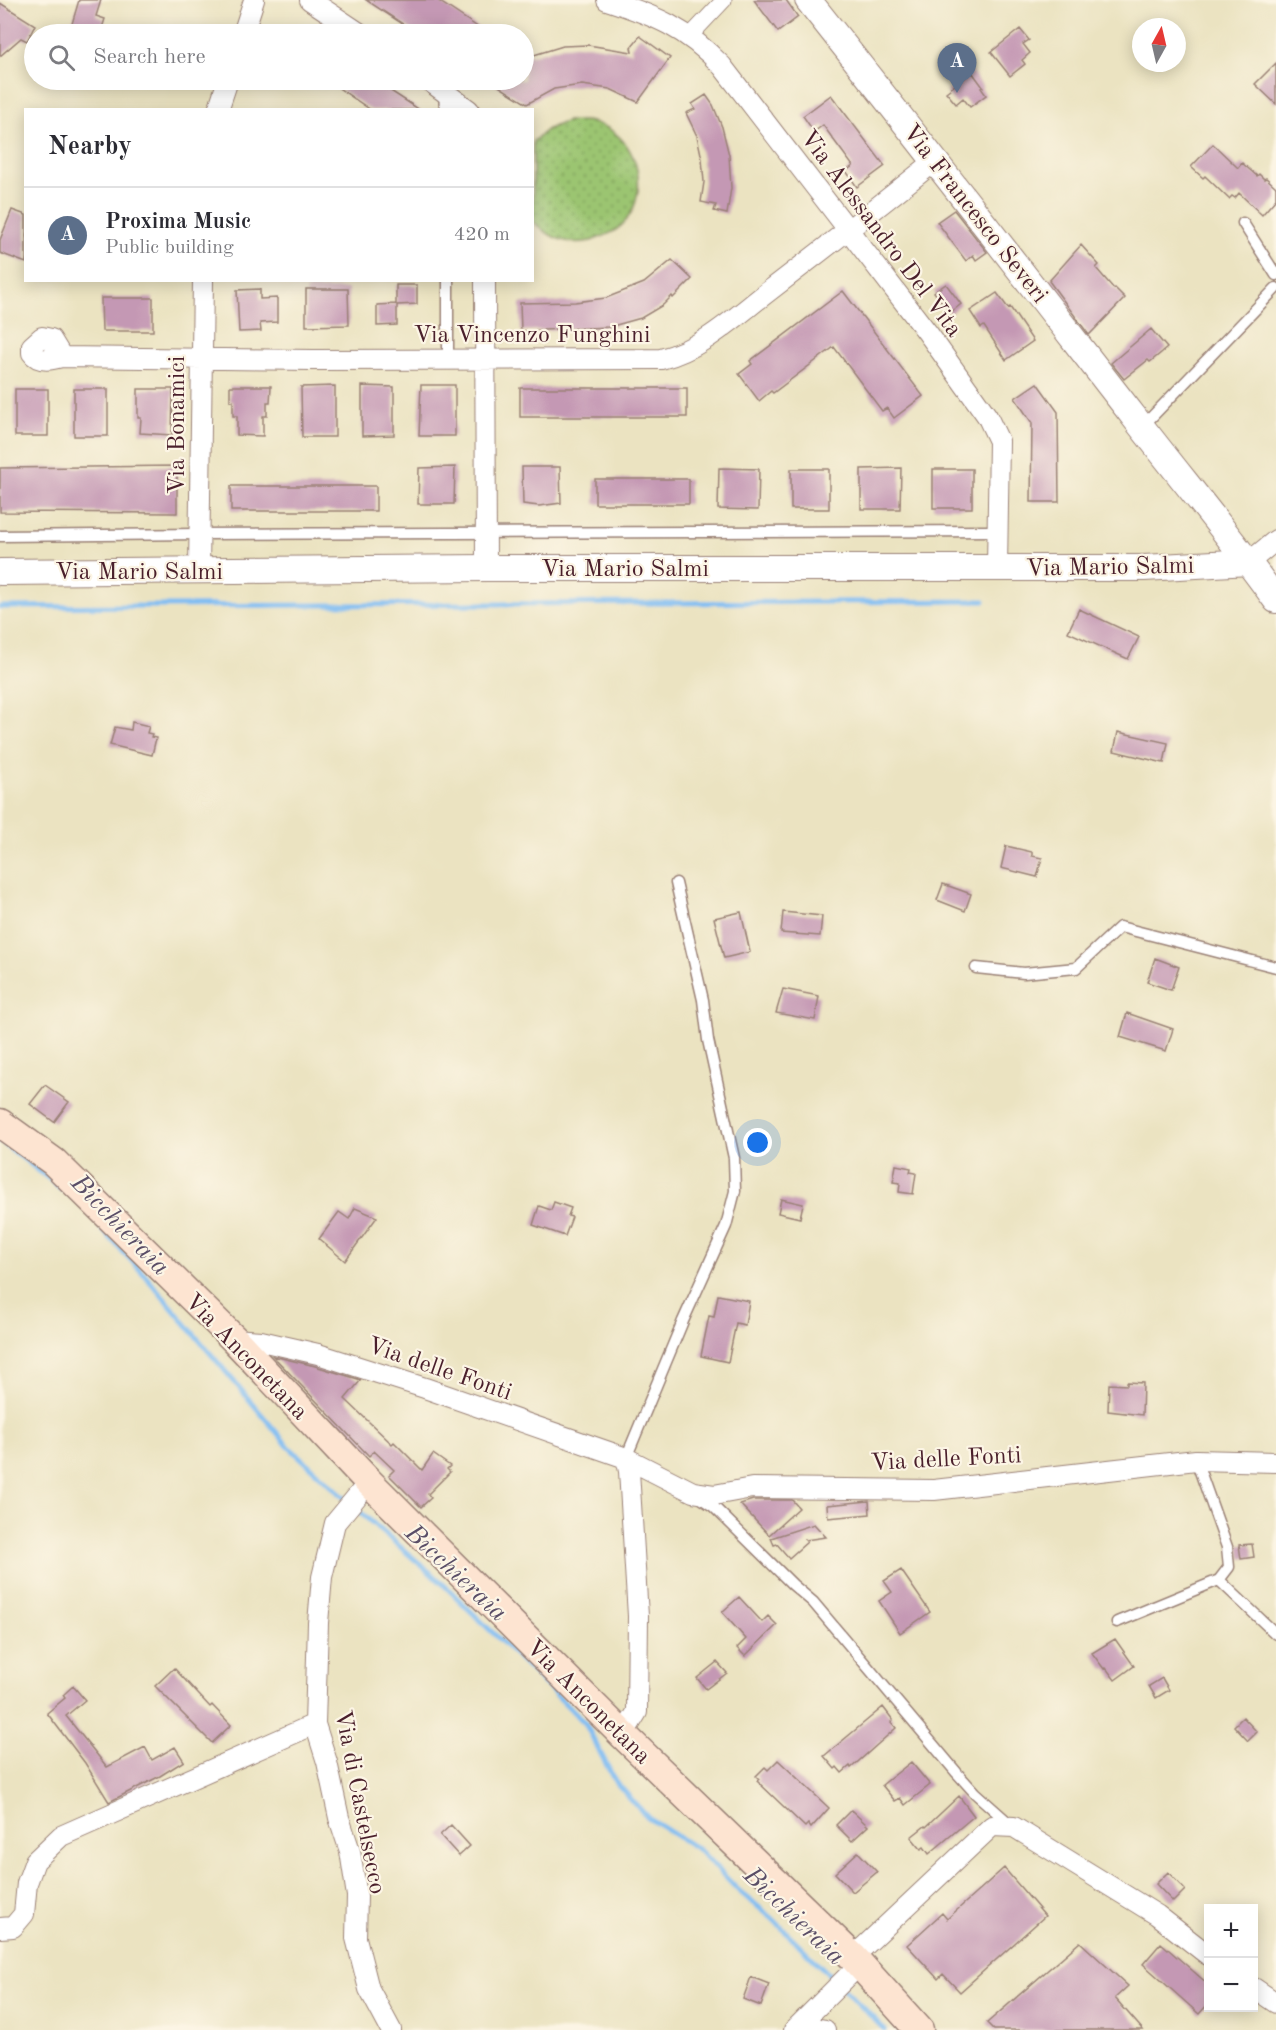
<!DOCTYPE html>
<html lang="en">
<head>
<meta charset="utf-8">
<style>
  body { margin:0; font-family:"Old Standard TT",serif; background:#f7f7f7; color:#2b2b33 }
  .controls { position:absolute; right:18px; bottom:18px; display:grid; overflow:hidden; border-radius:0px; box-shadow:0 3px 15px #0003 }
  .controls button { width:54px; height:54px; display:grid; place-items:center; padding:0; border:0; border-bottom:2px solid #e1e1e2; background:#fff; color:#2b2b33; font:30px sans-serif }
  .compass { position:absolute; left:1132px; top:18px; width:54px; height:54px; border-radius:50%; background:#fff; box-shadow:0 3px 15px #0003; rotate:8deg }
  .you { position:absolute; left:758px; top:1143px; width:21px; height:21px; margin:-15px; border:4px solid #fff; border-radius:50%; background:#1a73e8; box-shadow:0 0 0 9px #1a73e833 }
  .badge { display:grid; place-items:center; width:39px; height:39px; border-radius:50%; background:#b5179e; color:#fff; font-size:20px; font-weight:700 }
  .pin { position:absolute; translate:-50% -50px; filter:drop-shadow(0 2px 3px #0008) }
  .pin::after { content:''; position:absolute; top:32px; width:21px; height:18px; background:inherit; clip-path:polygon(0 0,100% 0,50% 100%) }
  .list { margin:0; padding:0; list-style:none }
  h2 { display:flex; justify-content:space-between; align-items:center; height:78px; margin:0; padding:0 24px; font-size:26px }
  h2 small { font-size:20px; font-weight:400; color:#7c7c81 }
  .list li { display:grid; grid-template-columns:39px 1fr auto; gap:18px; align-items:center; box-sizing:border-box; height:96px; padding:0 24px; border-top:2px solid #e1e1e2 }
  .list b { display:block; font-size:22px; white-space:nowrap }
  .list p { margin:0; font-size:20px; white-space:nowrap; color:#7c7c81 }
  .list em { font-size:20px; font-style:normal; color:#7c7c81 }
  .icon { flex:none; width:33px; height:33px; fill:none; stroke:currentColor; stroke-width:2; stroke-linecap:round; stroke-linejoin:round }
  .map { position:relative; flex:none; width:1276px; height:2030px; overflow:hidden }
  .search { position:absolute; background:#fff; box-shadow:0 3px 15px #0003; left:24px; top:24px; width:510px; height:66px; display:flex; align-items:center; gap:15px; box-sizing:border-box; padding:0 21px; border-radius:33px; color:#7c7c81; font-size:22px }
  .panel { position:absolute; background:#fff; box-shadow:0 3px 15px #0003; left:24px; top:108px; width:510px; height:174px; border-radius:0px }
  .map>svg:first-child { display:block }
</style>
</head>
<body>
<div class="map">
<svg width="1276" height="2030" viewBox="0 0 1276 2030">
  <defs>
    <pattern id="grass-dots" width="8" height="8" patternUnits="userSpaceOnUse" patternTransform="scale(1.5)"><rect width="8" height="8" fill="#9bc571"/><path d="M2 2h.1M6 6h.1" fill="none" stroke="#809f5d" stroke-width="1.8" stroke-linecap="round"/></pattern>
  </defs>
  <rect width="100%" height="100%" fill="#fcf5e5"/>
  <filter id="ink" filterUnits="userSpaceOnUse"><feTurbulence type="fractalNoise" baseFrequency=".0167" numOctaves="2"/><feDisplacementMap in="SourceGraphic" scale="12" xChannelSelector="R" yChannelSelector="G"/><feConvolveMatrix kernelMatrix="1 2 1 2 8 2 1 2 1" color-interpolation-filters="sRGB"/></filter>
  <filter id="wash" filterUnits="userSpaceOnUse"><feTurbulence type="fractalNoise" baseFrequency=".008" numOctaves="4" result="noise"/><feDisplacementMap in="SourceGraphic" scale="24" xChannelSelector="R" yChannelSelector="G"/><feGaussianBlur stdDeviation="1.35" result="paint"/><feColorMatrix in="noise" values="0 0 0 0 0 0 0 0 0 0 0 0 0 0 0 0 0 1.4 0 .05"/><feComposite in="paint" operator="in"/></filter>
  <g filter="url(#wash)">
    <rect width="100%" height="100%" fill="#ebe3c1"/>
    <path fill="url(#grass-dots)" stroke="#72724e" stroke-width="1.5" d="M 567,121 C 575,122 583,120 591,122 C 636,131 654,190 623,224 C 614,233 602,237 591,241 C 568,246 548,237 533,221 L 533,141 L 548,129 Z"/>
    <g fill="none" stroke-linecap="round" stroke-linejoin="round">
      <path stroke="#80bdf3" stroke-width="5" d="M 0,607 L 984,601
        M 1,1141 L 62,1189
        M 102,1229 L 142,1272 L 289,1447 L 347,1500
        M 354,1507 L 441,1582 L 585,1723 L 615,1781 L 648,1818 L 699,1850 L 739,1891 L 772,1918 L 885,2030"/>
    </g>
    <g id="blocks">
      <path fill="#c498b4" d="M 79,0 L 101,0 L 96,16 L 105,19 L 100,34 L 69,34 Z
        M 366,0 L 437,0 L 488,34 L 418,34 Z
        M 754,0 L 786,0 L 798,17 L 778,32 Z
        M 0,3 L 35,25 L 27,41 L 21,38 L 0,56 Z
        M 1020,29 L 1029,40 L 1023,44 L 1030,53 L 1022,60 L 1025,64 L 1010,76 L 991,52 Z
        M 640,36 L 670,58 L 638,102 L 610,89 L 582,85 L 554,89 L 527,104 L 489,80 L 524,80 L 524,54 L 534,55 L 563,46 L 588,45 L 632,52 L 631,47 Z
        M 1276,63 L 1276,104 L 1255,84 Z
        M 972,72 L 983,87 L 981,88 L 986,95 L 970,107 L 963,98 L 956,104 L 946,92 Z
        M 327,80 L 374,80 L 420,110 L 371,110 Z
        M 706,95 L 713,105 L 722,127 L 729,155 L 731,188 L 727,214 L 714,211 L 716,205 L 701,202 L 704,182 L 702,159 L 697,136 L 686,113 L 695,109 L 692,104 Z
        M 831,95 L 885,166 L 857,187 L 846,171 L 853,166 L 833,139 L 823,125 L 814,132 L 803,116 Z
        M 1213,144 L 1238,168 L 1242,163 L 1257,176 L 1259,174 L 1264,179 L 1266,178 L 1276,187 L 1276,199 L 1262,215 L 1239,193 L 1235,198 L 1232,196 L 1229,199 L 1205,176 L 1203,178 L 1191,167 Z
        M 12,210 L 26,215 L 26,263 L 0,253 L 0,240 Z
        M 954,210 L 987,252 L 976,260 L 973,255 L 966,261 L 937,222 Z
        M 1081,245 L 1099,265 L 1096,268 L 1114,289 L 1115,288 L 1125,298 L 1089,335 L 1049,281 Z
        M 672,260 L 692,279 L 673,298 L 672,296 L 663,305 L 641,318 L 609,327 L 521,331 L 520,303 L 575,302 L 606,298 L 644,283 Z
        M 946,284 L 961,304 L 950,313 L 934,292 Z
        M 396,285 L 417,285 L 417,304 L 397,305 L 397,325 L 377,326 L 377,305 L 396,304 Z
        M 260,289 L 260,299 L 277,298 L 277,322 L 260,323 L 261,331 L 239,332 L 237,290 Z
        M 306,289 L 348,289 L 349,325 L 306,326 Z
        M 843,291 L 923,396 L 894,418 L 887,408 L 882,411 L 834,347 L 773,393 L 771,391 L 759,401 L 739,374 L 752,364 L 750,361 Z
        M 997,293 L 1008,308 L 1010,307 L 1033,341 L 1006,360 L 984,326 L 981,328 L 970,311 Z
        M 101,298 L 153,298 L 153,331 L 102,331 Z
        M 1151,329 L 1167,348 L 1150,362 L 1148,360 L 1124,379 L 1111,363 Z
        M 1037,383 L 1058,412 L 1059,502 L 1031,502 L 1032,423 L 1015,398 Z
        M 421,385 L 455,385 L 455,436 L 419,436 Z
        M 230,386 L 271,386 L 270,402 L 267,402 L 267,416 L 263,416 L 263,436 L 237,435 L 237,416 L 233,416 L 233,401 L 230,401 Z
        M 335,386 L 335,437 L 302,437 L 301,387 Z
        M 362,386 L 394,387 L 394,435 L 362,436 Z
        M 520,388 L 687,388 L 687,417 L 520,417 Z
        M 15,389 L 48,389 L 48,436 L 15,436 Z
        M 74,389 L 108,389 L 108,436 L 74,436 Z
        M 138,389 L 173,389 L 172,435 L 140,433 L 141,418 L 138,418 Z
        M 177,466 L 177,513 L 0,512 L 0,468 Z
        M 455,467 L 454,504 L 418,504 L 419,468 Z
        M 522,467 L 560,467 L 561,503 L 539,506 L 523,504 Z
        M 719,468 L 759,469 L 758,510 L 718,509 Z
        M 901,468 L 900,509 L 861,509 L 861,469 Z
        M 791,469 L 829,469 L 829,509 L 791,509 Z
        M 933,469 L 972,469 L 972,508 L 933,508 Z
        M 595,479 L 689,479 L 689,504 L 595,504 Z
        M 231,486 L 376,486 L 376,511 L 231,511 Z
        M 1079,609 L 1139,637 L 1128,659 L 1068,632 Z
        M 132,722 L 149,726 L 147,733 L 152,734 L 151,737 L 156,738 L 152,755 L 110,745 L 115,727 L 131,730 Z
        M 1118,732 L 1168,743 L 1164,763 L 1114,751 Z
        M 1006,846 L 1032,852 L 1032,856 L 1042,858 L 1037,877 L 1001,868 Z
        M 943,884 L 971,894 L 965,911 L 937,900 Z
        M 741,912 L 750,952 L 724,958 L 714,918 Z
        M 783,912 L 822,916 L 820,936 L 781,933 Z
        M 1155,958 L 1179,967 L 1171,990 L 1147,982 Z
        M 783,989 L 819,996 L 815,1020 L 776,1013 Z
        M 1127,1013 L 1173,1029 L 1166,1051 L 1120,1037 Z
        M 45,1085 L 69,1102 L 54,1122 L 30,1104 Z
        M 896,1165 L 911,1168 L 910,1172 L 916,1173 L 913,1194 L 899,1192 L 900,1183 L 893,1182 Z
        M 781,1199 L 803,1204 L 800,1218 L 778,1213 Z
        M 554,1202 L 571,1208 L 568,1216 L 572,1217 L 565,1236 L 533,1225 L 539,1206 L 551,1210 Z
        M 355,1208 L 377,1217 L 345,1261 L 319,1239 L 339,1212 L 349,1219 Z
        M 718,1295 L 749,1301 L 745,1325 L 736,1323 L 728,1362 L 701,1356 L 709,1316 L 714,1317 Z
        M 273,1356 L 315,1366 L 361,1380 L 345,1399 L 392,1444 L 394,1442 L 422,1470 L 433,1454 L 450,1466 L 447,1469 L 450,1472 L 428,1494 L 431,1498 L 421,1507 L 389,1475 L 394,1470 L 374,1451 L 369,1456 Z
        M 1127,1382 L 1143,1383 L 1142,1415 L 1108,1411 L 1109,1384 L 1127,1385 Z
        M 753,1500 L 792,1500 L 799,1508 L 769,1535 L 740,1504 Z
        M 869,1501 L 870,1514 L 828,1518 L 827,1505 Z
        M 814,1524 L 826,1537 L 805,1540 L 807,1542 L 789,1558 L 777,1544 L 774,1545 L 771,1538 Z
        M 1252,1544 L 1254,1557 L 1241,1559 L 1239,1545 Z
        M 901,1570 L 930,1612 L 900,1633 L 879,1601 L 892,1592 L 884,1581 Z
        M 739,1597 L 762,1622 L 768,1616 L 777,1625 L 745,1656 L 737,1648 L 746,1639 L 722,1612 Z
        M 1115,1639 L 1134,1666 L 1115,1680 L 1106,1668 L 1104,1669 L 1092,1653 Z
        M 717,1662 L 727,1673 L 706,1689 L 697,1678 Z
        M 174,1668 L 210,1707 L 212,1705 L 231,1725 L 212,1743 L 155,1686 Z
        M 1162,1678 L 1169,1690 L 1156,1698 L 1149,1686 Z
        M 73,1686 L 85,1700 L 66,1716 L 107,1767 L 145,1747 L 152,1760 L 175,1747 L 184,1761 L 160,1776 L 109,1802 L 85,1763 L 47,1713 L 65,1698 L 63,1695 Z
        M 883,1707 L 893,1720 L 891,1722 L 896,1728 L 851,1768 L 850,1766 L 842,1773 L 837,1767 L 835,1769 L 824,1756 Z
        M 1243,1717 L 1257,1732 L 1248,1741 L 1234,1726 Z
        M 778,1760 L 829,1808 L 811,1828 L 808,1824 L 805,1827 L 757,1781 L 759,1779 L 756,1776 L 765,1767 L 768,1770 Z
        M 911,1762 L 930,1785 L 905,1805 L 900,1798 L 895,1801 L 882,1785 Z
        M 959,1796 L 974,1816 L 929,1854 L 924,1847 L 921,1849 L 911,1837 L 925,1826 L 926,1827 Z
        M 851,1810 L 868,1826 L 852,1841 L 836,1825 Z
        M 451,1825 L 470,1846 L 459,1856 L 440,1835 Z
        M 858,1852 L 877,1872 L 853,1892 L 835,1873 Z
        M 1004,1868 L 1045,1916 L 960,1992 L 943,1974 L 938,1979 L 907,1945 L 942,1913 L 947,1919 Z
        M 1168,1872 L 1185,1890 L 1173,1902 L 1156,1884 Z
        M 1080,1942 L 1128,1986 L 1115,1998 L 1143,2030 L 994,2030 L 987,2023 Z
        M 1161,1943 L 1209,1985 L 1209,2003 L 1199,2014 L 1143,1964 Z
        M 751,1977 L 769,1984 L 761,2006 L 743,1999 Z"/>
    </g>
  </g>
  <g filter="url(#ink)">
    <use href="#blocks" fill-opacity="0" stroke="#9a8176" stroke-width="1.5"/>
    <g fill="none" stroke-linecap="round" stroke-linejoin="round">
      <defs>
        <path id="service" d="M 444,90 L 445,110
          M 1243,223 L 1276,275
          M 448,280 L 448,360
          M 1142,427 L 1276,288
          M 0,536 L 200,534 L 997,531
          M 976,968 L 1024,973 L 1076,968 L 1120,927 L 1276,967
          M 626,1458 L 683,1321 L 726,1226 L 735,1191 L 734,1158 L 708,1040 L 703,1000 L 676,883
          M 698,1496 L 714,1507 L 793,1585 L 813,1602 L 957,1773 L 975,1793 L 1011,1825
          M 1219,1580 L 1276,1634
          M 1117,1622 L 1219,1580 L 1229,1567 L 1227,1547 L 1196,1460"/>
        <path id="pedestrian" d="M 690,36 L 724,0"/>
        <path id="minor" d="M 310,0 L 361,34
          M 607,0 C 656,16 686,28 722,66 L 927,332 L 987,416 L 999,441 L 997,568
          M 243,34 L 254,0
          M 428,80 L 469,110
          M 218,110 L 228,80
          M 485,280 L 486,568
          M 62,357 C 52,360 38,362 32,353 L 32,346 L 42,337 L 51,339 L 62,357 L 313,360 L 661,359 C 702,349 735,317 769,291 C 825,248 881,205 936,160
          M 1249,562 L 1276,540
          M 199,570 L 203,280
          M 234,1339 L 261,1341 L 318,1354 L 425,1388 L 626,1458 L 693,1492 L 714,1495 L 752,1488 L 934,1490 L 1196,1460 L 1276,1462
          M 369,1482 L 335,1523 L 322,1577 L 318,1623 L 315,1724 L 327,1762 L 339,1818 L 350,1851 L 357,1896 L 356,1938 L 369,1989 L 391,2030
          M 623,1735 L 637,1712 L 638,1616 L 629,1471 L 626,1458
          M 0,1928 L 13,1927 L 24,1914 L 27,1883 L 35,1861 L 61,1836 L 315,1724
          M 853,1957 L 992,1826 L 1014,1827 L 1157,1915 L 1208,1955
          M 1254,1988 L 1276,2003
          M 798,2026 L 825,2030
          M 794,2030 L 860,1964"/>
        <path id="tertiary" d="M 808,0 C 918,138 1026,278 1134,417 C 1181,478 1231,537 1276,600
          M 0,572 L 486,568 L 1144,568 L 1249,562"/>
        <path id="secondary" d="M 0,1123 L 54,1162 L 234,1339 L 369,1482 L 623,1735 L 853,1957 L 919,2030"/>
      </defs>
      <use href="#service" stroke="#9a8176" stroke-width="13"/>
      <use href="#pedestrian" stroke="#9a8176" stroke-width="17"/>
      <use href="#minor" stroke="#9a8176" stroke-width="22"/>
      <use href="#tertiary" stroke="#9a8176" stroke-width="28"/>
      <use href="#secondary" stroke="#9a8176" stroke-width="31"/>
      <use href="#service" stroke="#fff" stroke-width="10"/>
      <use href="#pedestrian" stroke="#fff" stroke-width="15"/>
      <use href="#minor" stroke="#fff" stroke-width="20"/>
      <use href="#tertiary" stroke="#fff" stroke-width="26"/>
      <use href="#secondary" stroke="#fde4d1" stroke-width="28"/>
    </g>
  </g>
  <g text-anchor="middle" stroke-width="4.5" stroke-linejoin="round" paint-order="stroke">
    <g font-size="24" fill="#4a1f2b" stroke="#fcf5e5">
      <text transform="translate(976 213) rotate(52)" y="8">Via Francesco Severi</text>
      <text transform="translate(882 233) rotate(53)" y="8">Via Alessandro Del Vita</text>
      <text x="532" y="342">Via Vincenzo Funghini</text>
      <text transform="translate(176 425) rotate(-90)" y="8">Via Bonamici</text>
      <text transform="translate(1110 566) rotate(-1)" y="8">Via Mario Salmi</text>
      <text x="625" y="576">Via Mario Salmi</text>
      <text x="139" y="579">Via Mario Salmi</text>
      <text transform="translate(247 1356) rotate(46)" y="8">Via Anconetana</text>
      <text transform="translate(440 1368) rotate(19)" y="8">Via delle Fonti</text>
      <text transform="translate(946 1458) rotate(-3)" y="8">Via delle Fonti</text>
      <text transform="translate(589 1701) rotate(45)" y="8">Via Anconetana</text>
      <text transform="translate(361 1802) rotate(79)" y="8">Via di Castelsecco</text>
    </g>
    <g font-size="26" font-style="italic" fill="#5a4e67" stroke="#fcf5e5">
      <text transform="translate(121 1224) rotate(46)" y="9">Bicchieraia</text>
      <text transform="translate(457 1572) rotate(43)" y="9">Bicchieraia</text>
      <text transform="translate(795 1915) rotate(44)" y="9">Bicchieraia</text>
    </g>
  </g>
</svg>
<div class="controls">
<button>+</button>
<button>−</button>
</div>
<svg class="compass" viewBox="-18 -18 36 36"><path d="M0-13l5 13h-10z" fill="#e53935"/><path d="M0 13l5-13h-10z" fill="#7c7c81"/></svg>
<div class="you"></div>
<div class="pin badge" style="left:957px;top:93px;background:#5c6f8a">A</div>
<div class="search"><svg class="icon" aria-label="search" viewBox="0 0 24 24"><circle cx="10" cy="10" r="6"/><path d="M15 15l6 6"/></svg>Search here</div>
<section class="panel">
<h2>Nearby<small></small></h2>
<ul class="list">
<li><span class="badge" style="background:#5c6f8a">A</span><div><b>Proxima Music</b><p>Public building</p></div><em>420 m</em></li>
</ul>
</section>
</div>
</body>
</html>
